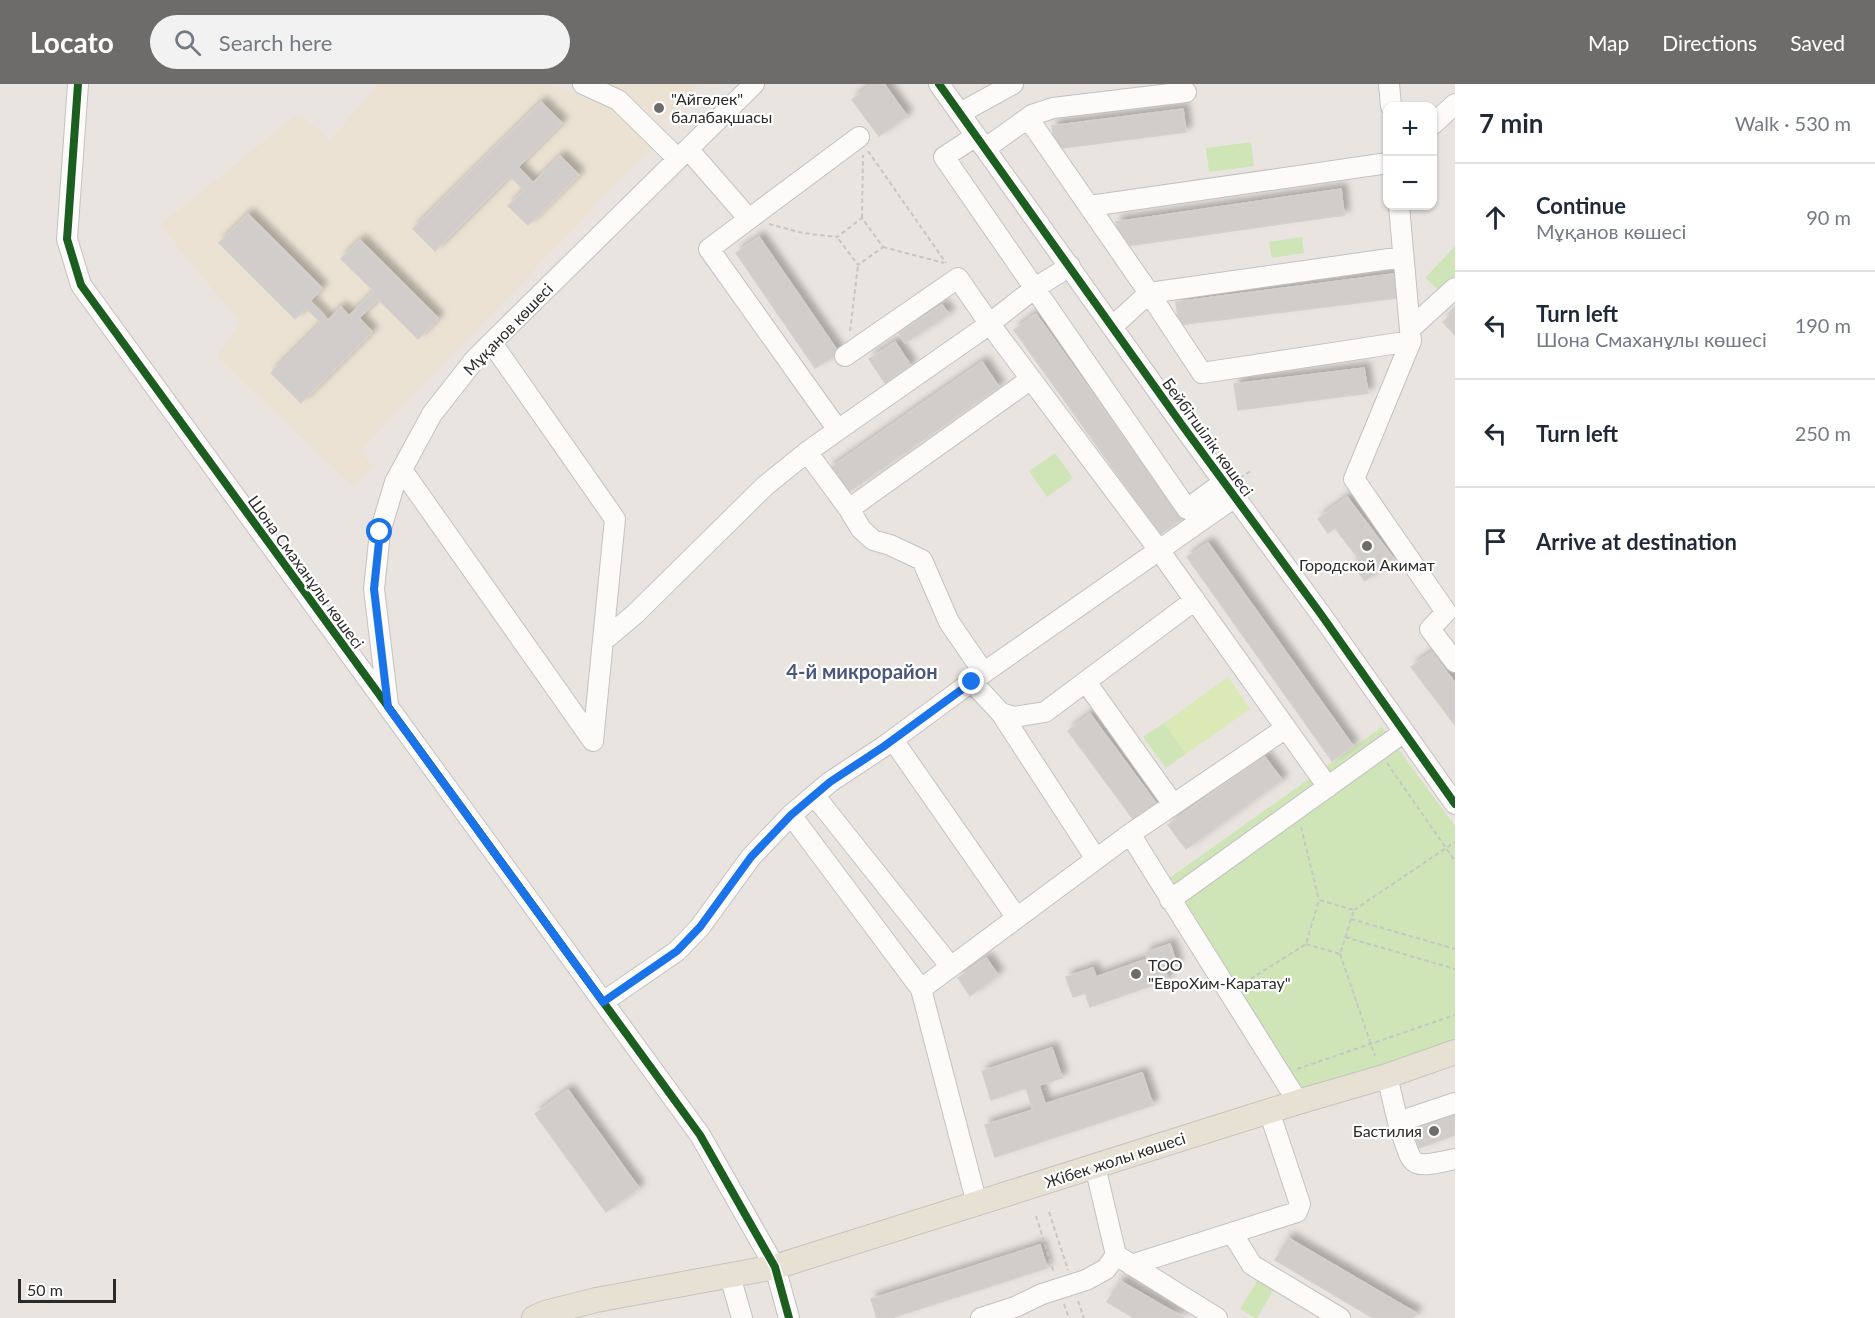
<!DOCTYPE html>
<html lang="en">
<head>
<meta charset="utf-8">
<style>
  body { margin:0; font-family:Lato,sans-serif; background:#f2f2f3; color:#1f2937 }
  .controls { position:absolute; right:18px; top:18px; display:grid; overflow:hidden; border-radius:12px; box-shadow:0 2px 4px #0004 }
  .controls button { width:54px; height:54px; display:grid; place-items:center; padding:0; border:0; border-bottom:2px solid #e0e1e3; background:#fff; color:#1f2937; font:30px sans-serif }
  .scale { position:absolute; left:18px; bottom:15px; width:98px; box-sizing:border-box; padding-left:6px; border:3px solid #2b2b2b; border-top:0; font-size:16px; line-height:21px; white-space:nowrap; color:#2b2b2b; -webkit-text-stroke:4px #fff; paint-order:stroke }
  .stop { position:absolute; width:18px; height:18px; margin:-14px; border:4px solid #1a73e8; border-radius:50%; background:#fff }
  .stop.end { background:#1a73e8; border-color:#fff; box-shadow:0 2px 6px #0008 }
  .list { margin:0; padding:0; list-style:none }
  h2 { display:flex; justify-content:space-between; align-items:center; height:78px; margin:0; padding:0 24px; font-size:26px }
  h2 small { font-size:20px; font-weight:400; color:#747a83 }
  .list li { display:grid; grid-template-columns:39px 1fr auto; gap:18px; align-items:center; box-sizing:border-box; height:108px; padding:0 24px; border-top:2px solid #e0e1e3 }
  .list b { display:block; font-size:22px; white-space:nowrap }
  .list p { margin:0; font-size:20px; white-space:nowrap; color:#747a83 }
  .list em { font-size:20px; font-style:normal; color:#747a83 }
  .icon { flex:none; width:33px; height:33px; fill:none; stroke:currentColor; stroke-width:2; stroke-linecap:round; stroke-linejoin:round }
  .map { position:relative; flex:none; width:1455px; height:1234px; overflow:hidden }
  header { display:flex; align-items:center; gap:36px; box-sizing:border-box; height:84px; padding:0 30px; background:#6e6c6a; color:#fff }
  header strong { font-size:28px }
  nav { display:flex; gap:33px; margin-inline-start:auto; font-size:21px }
  .search { width:420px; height:54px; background:#f2f2f3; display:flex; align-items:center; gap:15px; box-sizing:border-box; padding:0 21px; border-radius:33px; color:#747a83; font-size:22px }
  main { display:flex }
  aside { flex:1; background:#fff }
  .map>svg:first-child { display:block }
</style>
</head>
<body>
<header>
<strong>Locato</strong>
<div class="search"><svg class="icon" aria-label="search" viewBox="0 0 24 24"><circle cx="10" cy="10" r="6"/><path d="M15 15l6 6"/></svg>Search here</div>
<nav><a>Map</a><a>Directions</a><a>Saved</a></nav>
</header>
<main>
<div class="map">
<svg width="1455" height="1234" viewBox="0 0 1455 1234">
  <defs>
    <filter id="shadow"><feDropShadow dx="5.5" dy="-5.5" stdDeviation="3" flood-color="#0004"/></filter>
  </defs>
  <rect width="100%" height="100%" fill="#e9e4e0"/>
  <path fill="#ece2d4" d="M 376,0 L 551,0 L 613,25 L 653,62 L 360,367 L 373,382 L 353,402 L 217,273 L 240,238 L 160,141 L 299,29 L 330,56 L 373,7 Z
    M 606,0 L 699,0 L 661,38 L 626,10 Z"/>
  <path fill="#cfe5b8" d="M 1251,58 L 1254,82 L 1209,88 L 1206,64 Z
    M 1302,153 L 1304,169 L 1272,174 L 1269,158 Z
    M 1455,162 L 1455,194 L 1442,209 L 1425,194 Z
    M 1055,369 L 1073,394 L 1047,413 L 1029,387 Z
    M 1164,639 L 1186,670 L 1166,684 L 1143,653 Z
    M 1382,643 L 1455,742 L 1455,957 L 1302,1008 L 1168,795 Z
    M 1260,1192 L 1276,1202 L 1257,1234 L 1255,1234 L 1240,1225 Z"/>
  <path fill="#dae9b6" d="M 1228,593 L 1250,625 L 1186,670 L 1164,639 Z"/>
  <path fill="#d0cdca" stroke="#d4d0cc" stroke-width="1.5" filter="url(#shadow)" d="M 873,0 L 884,0 L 907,32 L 879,52 L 852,16 Z
    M 541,18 L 562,39 L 518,83 L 533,99 L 560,72 L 579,91 L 528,141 L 508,122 L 524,106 L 510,92 L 435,167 L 413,145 Z
    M 1183,25 L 1186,48 L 1055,65 L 1052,42 Z
    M 1341,105 L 1344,131 L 1120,163 L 1116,138 Z
    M 248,130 L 322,204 L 310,217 L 328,236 L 341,223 L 349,232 L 374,207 L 341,175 L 360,156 L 438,234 L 418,255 L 378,215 L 359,234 L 372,248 L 301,319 L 271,289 L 321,239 L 306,224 L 295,235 L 219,159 Z
    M 759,153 L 839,269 L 815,284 L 736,169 Z
    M 1401,189 L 1404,213 L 1179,241 L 1176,218 Z
    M 942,221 L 949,230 L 905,259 L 899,249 Z
    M 1455,227 L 1455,251 L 1443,238 Z
    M 1036,230 L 1182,435 L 1160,450 L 1014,246 Z
    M 895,258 L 911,282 L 885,299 L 869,275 Z
    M 982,278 L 999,303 L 847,409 L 829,385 Z
    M 1364,284 L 1368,309 L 1238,326 L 1234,300 Z
    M 1347,413 L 1394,475 L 1365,497 L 1352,480 L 1359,475 L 1335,444 L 1328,449 L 1318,435 Z
    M 1208,459 L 1353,662 L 1332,677 L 1187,473 Z
    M 1432,568 L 1455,599 L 1455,641 L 1411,583 Z
    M 1090,630 L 1159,723 L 1136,739 L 1068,647 Z
    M 1264,672 L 1282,696 L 1186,765 L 1168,741 Z
    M 1170,860 L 1177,881 L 1165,886 L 1168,896 L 1090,923 L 1085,909 L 1073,913 L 1066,893 L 1093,884 L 1096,893 L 1147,875 L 1145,869 Z
    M 986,874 L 998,891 L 970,912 L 958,894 Z
    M 1052,964 L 1062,994 L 1039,1001 L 1045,1020 L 1142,989 L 1153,1021 L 995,1073 L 985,1041 L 1033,1026 L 1026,1004 L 991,1016 L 982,987 Z
    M 568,1006 L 639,1104 L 606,1128 L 535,1030 Z
    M 1455,1027 L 1455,1051 L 1419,1064 L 1411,1042 Z
    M 1288,1154 L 1416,1229 L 1413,1234 L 1373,1234 L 1275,1176 Z
    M 1040,1161 L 1047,1184 L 891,1234 L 877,1234 L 871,1215 Z
    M 1120,1197 L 1184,1234 L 1134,1234 L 1107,1218 Z"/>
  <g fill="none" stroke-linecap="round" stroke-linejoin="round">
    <defs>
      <path id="minor" d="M 78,0 L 67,155 L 81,201 L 700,1051 L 775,1183 L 789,1234
        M 583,0 L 618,16 L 678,75
        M 939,0 L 1182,341 L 1320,529 L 1455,720
        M 1389,0 L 1391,22
        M 960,29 L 1013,0
        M 1028,34 L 1149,209 L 1112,243
        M 1432,41 L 1455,20
        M 976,52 L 944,73 L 1187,425 L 1224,398
        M 986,64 L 1032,31 L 1053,24 L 1186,8
        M 688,65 L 749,135 L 709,165 L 838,346 L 984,244 L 1035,204 L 1070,182
        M 1090,122 L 1388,79
        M 1399,122 L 1411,257 L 1354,395 L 1446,528 L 1430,545 L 1455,578
        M 749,135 L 859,53
        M 1403,173 L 1149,209 L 1202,289 L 1411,257
        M 1410,245 L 1455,204
        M 845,272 L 958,194 L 989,239 L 1159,466 L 1328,703
        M 838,346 L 807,368 L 849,425 L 1031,295
        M 402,386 L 593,657 L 615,435 L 492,259
        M 849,425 L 861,445 L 873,456 L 890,461 L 922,476 L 949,538 L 984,589
        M 603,557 L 635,530 L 765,402 L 807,368
        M 972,598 L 1001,629 L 1014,633 L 1045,628 L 1195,516
        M 1086,598 L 1173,720
        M 388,621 L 374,505 L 380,448 L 395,398 L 432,330 L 476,274 L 754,0
        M 1001,629 L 1096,775
        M 1286,644 L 1130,750 L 1298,1018
        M 893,656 L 1017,834
        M 814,711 L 951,883
        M 791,731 L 921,905 L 1130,750
        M 1170,816 L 1404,648
        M 921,905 L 977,1120
        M 603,918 L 677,867 L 700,843 L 751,773 L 791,731 L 830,698 L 883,663 L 989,585 L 1235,413
        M 1387,992 L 1398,1038
        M 1455,1019 L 1398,1038 C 1414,1083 1406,1086 1455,1075
        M 1095,1082 L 1116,1171 L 1217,1234
        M 1232,1149 L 1252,1181 L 1340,1234
        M 1131,1181 L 1297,1128 L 1300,1120 L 1269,1027
        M 730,1192 L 742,1234
        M 981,1234 L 1015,1223 L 1042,1210 L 1086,1196 L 1106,1185 L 1116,1171"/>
      <path id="major" d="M 534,1234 L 545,1229 L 596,1216 L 775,1183 L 1298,1018 L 1387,992 L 1455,968"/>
    </defs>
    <use href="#minor" stroke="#c3c1c2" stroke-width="22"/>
    <use href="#major" stroke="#c5c3c1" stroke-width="26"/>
    <path stroke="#c6c6c6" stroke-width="2" stroke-dasharray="4.5 3" stroke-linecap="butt" d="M 868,67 L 946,179
      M 862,134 L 863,71
      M 769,140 L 803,149 L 837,153 L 862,134 L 883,163 L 858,181 L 837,153
      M 883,163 L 944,179
      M 850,247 L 858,181
      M 1240,394 L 1252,386
      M 1387,679 L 1455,777
      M 1301,743 L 1319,816
      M 1354,826 L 1455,758
      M 1351,835 L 1455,865
      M 1345,853 L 1455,885
      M 1340,870 L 1375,972
      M 1244,899 L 1306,860 L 1319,816 L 1354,826 L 1340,870 L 1306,860
      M 1297,985 L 1455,931
      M 1049,1128 L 1068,1186
      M 1036,1132 L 1054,1189
      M 1078,1217 L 1084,1234
      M 1064,1220 L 1069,1234"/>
    <use href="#minor" stroke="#fcfbfa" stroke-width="20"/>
    <use href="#major" stroke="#e7e1d3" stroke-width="24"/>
    <defs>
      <path id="cycleway" d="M 78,0 L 67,155 L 81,201 L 700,1051 L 775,1183 L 789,1234
        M 939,0 L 1182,341 L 1320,529 L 1455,720"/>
    </defs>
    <use href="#cycleway" stroke="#fff" stroke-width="11"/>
    <use href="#cycleway" stroke="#1b5e20" stroke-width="8"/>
  </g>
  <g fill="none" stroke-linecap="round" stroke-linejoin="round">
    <path stroke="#1a73e8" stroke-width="8" d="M 380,448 L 374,505 L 388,623 L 603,918 L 677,867 L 700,843 L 751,773 L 791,731 L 830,698 L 883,663 L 972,598"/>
  </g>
  <g fill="#6e6c6a" stroke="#fff" stroke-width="2">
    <circle cx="659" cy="24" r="6"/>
    <circle cx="1367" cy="462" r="6"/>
    <circle cx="1136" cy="890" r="6"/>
    <circle cx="1434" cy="1047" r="6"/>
  </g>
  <g text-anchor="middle" stroke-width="4.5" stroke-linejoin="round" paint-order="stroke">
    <g font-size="16" fill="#2b2b2b" stroke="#fff" text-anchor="start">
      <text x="671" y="21">"Айгөлек"<tspan x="671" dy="18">балабақшасы</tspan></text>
      <text x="1367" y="487" text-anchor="middle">Городской Акимат</text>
      <text x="1148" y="887">ТОО<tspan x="1148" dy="18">"ЕвроХим-Каратау"</tspan></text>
      <text x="1422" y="1053" text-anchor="end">Бастилия</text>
    </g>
    <g font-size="16" fill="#2b2b2b" stroke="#fff">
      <text transform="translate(508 245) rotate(-46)" y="6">Мұқанов көшесі</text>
      <text transform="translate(1208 353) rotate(54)" y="6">Бейбітшілік көшесі</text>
      <text transform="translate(306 488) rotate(54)" y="6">Шона Смаханұлы көшесі</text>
      <text transform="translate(1115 1076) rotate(-18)" y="6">Жібек жолы көшесі</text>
    </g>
    <g font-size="20" font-weight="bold" fill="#4a577d" stroke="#fff">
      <text x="862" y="595">4-й микрорайон</text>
    </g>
  </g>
</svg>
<div class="controls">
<button>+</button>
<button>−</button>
</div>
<div class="scale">50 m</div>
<div class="stop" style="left:380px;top:448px"></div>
<div class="stop end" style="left:972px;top:598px"></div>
</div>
<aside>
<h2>7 min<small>Walk · 530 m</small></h2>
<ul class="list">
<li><svg class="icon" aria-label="ahead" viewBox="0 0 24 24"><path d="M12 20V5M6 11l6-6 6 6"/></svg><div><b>Continue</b><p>Мұқанов көшесі</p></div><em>90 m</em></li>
<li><svg class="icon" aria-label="left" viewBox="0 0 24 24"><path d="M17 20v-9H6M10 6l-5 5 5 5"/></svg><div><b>Turn left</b><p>Шона Смаханұлы көшесі</p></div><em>190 m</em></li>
<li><svg class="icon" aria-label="left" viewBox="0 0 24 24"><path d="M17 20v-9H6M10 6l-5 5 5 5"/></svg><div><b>Turn left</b></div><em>250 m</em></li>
<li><svg class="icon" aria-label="arrive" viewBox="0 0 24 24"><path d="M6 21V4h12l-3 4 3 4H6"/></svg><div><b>Arrive at destination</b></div></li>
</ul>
</aside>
</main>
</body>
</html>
